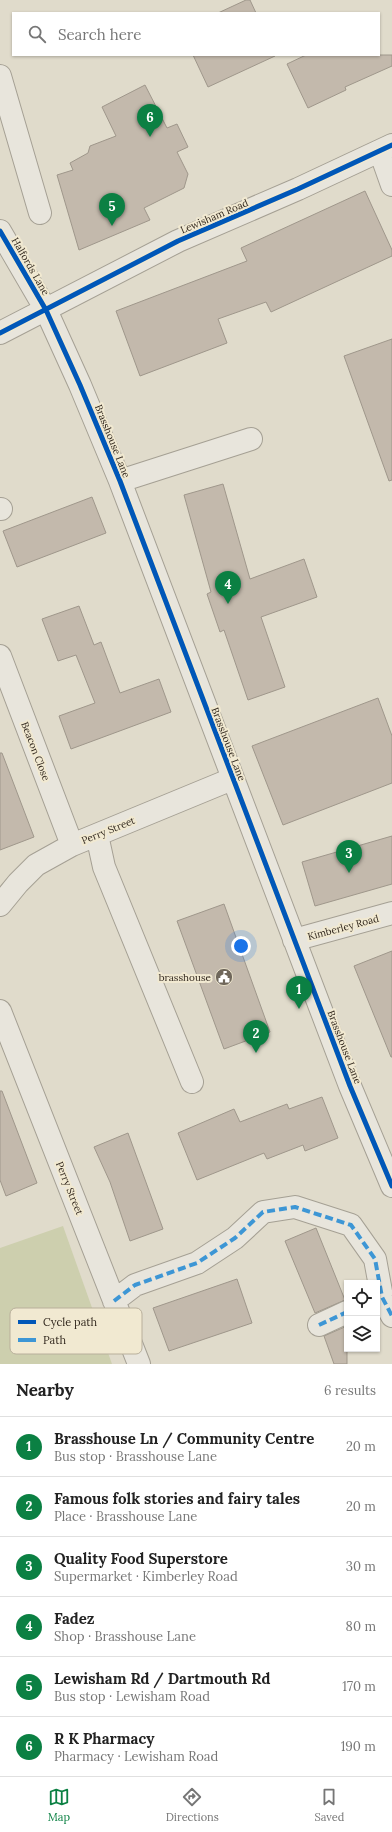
<!DOCTYPE html>
<html lang="en">
<head>
<meta charset="utf-8">
<style>
  body { margin:0; font-family:Lora,serif; background:#f2f2f2; color:#222 }
  .controls { position:absolute; right:12px; bottom:12px; display:grid; overflow:hidden; border-radius:0px; box-shadow:0 1px 3px #0004 }
  .controls button { width:36px; height:36px; display:grid; place-items:center; padding:0; border:0; border-bottom:1px solid #e0e0e0; background:#fff; color:#222; font:20px sans-serif }
  .you { position:absolute; left:241px; top:946px; width:14px; height:14px; margin:-10px; border:3px solid #fff; border-radius:50%; background:#1a73e8; box-shadow:0 0 0 6px #1a73e833 }
  .badge { display:grid; place-items:center; width:26px; height:26px; border-radius:50%; background:#0b8043; color:#fff; font-size:13px; font-weight:700 }
  .pin { position:absolute; translate:-50% -33px; filter:drop-shadow(0 1px 2px #0008) }
  .pin::after { content:''; position:absolute; top:21px; width:14px; height:12px; background:inherit; clip-path:polygon(0 0,100% 0,50% 100%) }
  .list { margin:0; padding:0; list-style:none }
  h2 { display:flex; justify-content:space-between; align-items:center; height:52px; margin:0; padding:0 16px; font-size:17px }
  h2 small { font-size:13px; font-weight:400; color:#767676 }
  .list li { display:grid; grid-template-columns:26px 1fr auto; gap:12px; align-items:center; box-sizing:border-box; height:60px; padding:0 16px; border-top:1px solid #e0e0e0 }
  .list b { display:block; font-size:15px; white-space:nowrap }
  .list p { margin:0; font-size:13px; white-space:nowrap; color:#767676 }
  .list em { font-size:13px; font-style:normal; color:#767676 }
  .icon { flex:none; width:22px; height:22px; fill:none; stroke:currentColor; stroke-width:2; stroke-linecap:round; stroke-linejoin:round }
  .map { position:relative; flex:none; width:392px; height:1364px; overflow:hidden }
  .search { position:absolute; background:#fff; box-shadow:0 1px 3px #0004; left:12px; right:12px; top:12px; height:44px; display:flex; align-items:center; gap:10px; box-sizing:border-box; padding:0 14px; border-radius:0px; color:#767676; font-size:15px }
  .sheet { height:412px; background:#fff }
  nav { display:flex; justify-content:space-around; align-items:center; box-sizing:border-box; height:56px; border-top:1px solid #e0e0e0; background:#fff; font-size:11px; color:#767676 }
  nav a { display:grid; justify-items:center; gap:2px }
  nav .on { color:#0b8043 }
  .map>svg:first-child { display:block }
</style>
</head>
<body>
<div class="map">
<svg width="392" height="1364" viewBox="0 0 392 1364">
  <rect width="100%" height="100%" fill="#e0dbcb"/>
  <path fill="#cdcfae" d="M 63,1226 L 112,1364 L 0,1364 L 0,1248 Z"/>
  <path fill="#c3b9ac" stroke="#9f978b" d="M 246,0 L 250,0 L 256,13 L 218,13 Z
    M 193,55 L 275,55 L 275,56 L 208,87 Z
    M 306,55 L 392,55 L 392,66 L 345,87 L 346,90 L 308,108 L 287,64 Z
    M 145,85 L 167,128 L 177,124 L 188,147 L 177,152 L 188,174 L 184,188 L 144,208 L 150,220 L 79,250 L 57,175 L 73,170 L 70,163 L 88,153 L 90,146 L 116,136 L 102,107 Z
    M 365,191 L 392,250 L 392,256 L 271,312 L 266,302 L 218,319 L 227,343 L 140,376 L 116,311 L 247,261 L 241,248 Z
    M 392,339 L 392,480 L 389,481 L 344,356 Z
    M 223,484 L 250,579 L 304,559 L 317,597 L 261,617 L 285,687 L 248,700 L 224,630 L 220,632 L 207,594 L 211,592 L 184,495 Z
    M 92,497 L 106,533 L 17,567 L 3,531 Z
    M 79,606 L 94,645 L 101,642 L 120,693 L 159,679 L 171,712 L 71,749 L 59,716 L 95,703 L 76,655 L 58,661 L 42,619 Z
    M 378,698 L 392,736 L 392,783 L 283,825 L 252,746 Z
    M 0,753 L 2,753 L 34,837 L 0,850 Z
    M 392,836 L 392,884 L 315,906 L 302,862 Z
    M 224,904 L 270,1032 L 224,1049 L 177,921 Z
    M 392,951 L 392,1057 L 391,1057 L 354,966 Z
    M 0,1091 L 2,1091 L 37,1183 L 6,1196 L 0,1180 Z
    M 322,1097 L 338,1138 L 305,1151 L 303,1145 L 267,1159 L 264,1153 L 197,1180 L 178,1133 L 234,1109 L 240,1122 L 287,1104 L 289,1109 Z
    M 128,1133 L 163,1229 L 130,1241 L 110,1182 L 94,1147 Z
    M 316,1228 L 345,1300 L 315,1313 L 285,1241 Z
    M 237,1279 L 252,1323 L 169,1351 L 153,1308 Z
    M 347,1326 L 347,1364 L 334,1364 L 324,1336 Z"/>
  <g fill="none" stroke-linecap="round" stroke-linejoin="round">
    <defs>
      <path id="minor" d="M 0,76 L 40,213
        M 380,151 L 392,185
        M 0,231 L 46,310 L 80,385 L 120,481 L 350,1086 L 392,1186
        M 0,333 L 178,241 L 298,189 L 392,145
        M 120,481 L 251,439
        M 0,509 L 1,509
        M 0,656 L 72,845
        M 97,835 L 104,867 L 192,1082
        M 0,905 L 18,883 L 36,865 L 72,845 L 232,779
        M 294,940 L 392,913
        M 0,1011 L 139,1364
        M 114,1301 L 135,1285 L 197,1263 L 235,1238 L 263,1212 L 295,1207 L 351,1225 L 375,1259 L 382,1297 L 392,1316
        M 319,1325 L 347,1312"/>
    </defs>
    <use href="#minor" stroke="#a5a094" stroke-width="24"/>
    <use href="#minor" stroke="#e8e5dc" stroke-width="22"/>
    <path stroke="#3d96d5" stroke-width="4" stroke-dasharray="8 4" stroke-linecap="butt" d="M 114,1301 L 135,1285 L 197,1263 L 235,1238 L 263,1212 L 295,1207 L 351,1225 L 375,1259 L 382,1297 L 392,1316
      M 319,1325 L 347,1312"/>
    <defs>
      <path id="cycleway" d="M 0,231 L 46,310 L 80,385 L 120,481 L 350,1086 L 392,1186
        M 0,333 L 178,241 L 298,189 L 392,145"/>
    </defs>
    <use href="#cycleway" stroke="#f1e9d1" stroke-width="8"/>
    <use href="#cycleway" stroke="#0057b8" stroke-width="5"/>
  </g>
  <defs>
    <symbol id="civic-disc" viewBox="-11 -11 22 22"><circle r="9.5" fill="#6f675b" stroke="#f1e9d1"/><path d="M-.6-6.5H3V-4.5H.6V-3L4-1V1h2V6H-6V1h2V-1L-.6-3ZM-1.2 2.5V6h2.4V2.5Z" fill="#fff"/></symbol>
  </defs>
  <g fill-rule="evenodd">
    <use href="#civic-disc" x="214" y="967" width="20" height="20"/>
  </g>
  <g text-anchor="middle" stroke-width="4" stroke-linejoin="round" paint-order="stroke">
    <g font-size="10" fill="#32281e" stroke="#f1e9d1">
      <text transform="translate(214 216) rotate(-23)" y="4">Lewisham Road</text>
      <text transform="translate(31 266) rotate(60)" y="4">Halfords Lane</text>
      <text transform="translate(113 441) rotate(68)" y="4">Brasshouse Lane</text>
      <text transform="translate(229 744) rotate(69)" y="4">Brasshouse Lane</text>
      <text transform="translate(36 751) rotate(69)" y="4">Beacon Close</text>
      <text transform="translate(108 830) rotate(-22)" y="4">Perry Street</text>
      <text transform="translate(343 927) rotate(-15)" y="4">Kimberley Road</text>
      <text transform="translate(345 1047) rotate(69)" y="4">Brasshouse Lane</text>
      <text transform="translate(70 1188) rotate(68)" y="4">Perry Street</text>
    </g>
    <g font-size="10" fill="#32281e" stroke="#f1e9d1" text-anchor="end">
      <text x="211" y="981">brasshouse</text>
    </g>
  </g>
  <rect x="10" y="1308" width="132" height="46" rx="6" fill="#f1e9d1" stroke="#b8af9b" stroke-width="1"/>
  <rect x="18" y="1320" width="18" height="4" fill="#0057b8"/>
  <rect x="18" y="1338" width="18" height="4" fill="#3d96d5"/>
  <g font-size="11" fill="#32281e">
    <text x="43" y="1326">Cycle path</text>
    <text x="43" y="1344">Path</text>
  </g>
</svg>
<div class="controls">
<button><svg class="icon" aria-label="locate" viewBox="0 0 24 24"><circle cx="12" cy="12" r="6"/><path d="M12 2v4M12 18v4M2 12h4M18 12h4"/></svg></button>
<button><svg class="icon" aria-label="layers" viewBox="0 0 24 24"><path d="M12 4l9 5-9 5-9-5zM3 14l9 5 9-5"/></svg></button>
</div>
<div class="you"></div>
<div class="pin badge" style="left:299px;top:1009px">1</div>
<div class="pin badge" style="left:256px;top:1053px">2</div>
<div class="pin badge" style="left:349px;top:873px">3</div>
<div class="pin badge" style="left:228px;top:604px">4</div>
<div class="pin badge" style="left:112px;top:226px">5</div>
<div class="pin badge" style="left:150px;top:137px">6</div>
<div class="search"><svg class="icon" aria-label="search" viewBox="0 0 24 24"><circle cx="10" cy="10" r="6"/><path d="M15 15l6 6"/></svg>Search here</div>
</div>
<section class="sheet">
<h2>Nearby<small>6 results</small></h2>
<ul class="list">
<li><span class="badge">1</span><div><b>Brasshouse Ln / Community Centre</b><p>Bus stop · Brasshouse Lane</p></div><em>20 m</em></li>
<li><span class="badge">2</span><div><b>Famous folk stories and fairy tales</b><p>Place · Brasshouse Lane</p></div><em>20 m</em></li>
<li><span class="badge">3</span><div><b>Quality Food Superstore</b><p>Supermarket · Kimberley Road</p></div><em>30 m</em></li>
<li><span class="badge">4</span><div><b>Fadez</b><p>Shop · Brasshouse Lane</p></div><em>80 m</em></li>
<li><span class="badge">5</span><div><b>Lewisham Rd / Dartmouth Rd</b><p>Bus stop · Lewisham Road</p></div><em>170 m</em></li>
<li><span class="badge">6</span><div><b>R K Pharmacy</b><p>Pharmacy · Lewisham Road</p></div><em>190 m</em></li>
</ul>
</section>
<nav>
<a class="on"><svg class="icon" aria-label="map" viewBox="0 0 24 24"><path d="M3 6l6-2 6 2 6-2v14l-6 2-6-2-6 2zM9 4v14M15 6v14"/></svg>Map</a>
<a><svg class="icon" aria-label="directions" viewBox="0 0 24 24"><path d="M12 3l9 9-9 9-9-9zM9 14v-3h6M13 9l2 2-2 2"/></svg>Directions</a>
<a><svg class="icon" aria-label="saved" viewBox="0 0 24 24"><path d="M7 4h10v16l-5-4-5 4z"/></svg>Saved</a>
</nav>
</body>
</html>
